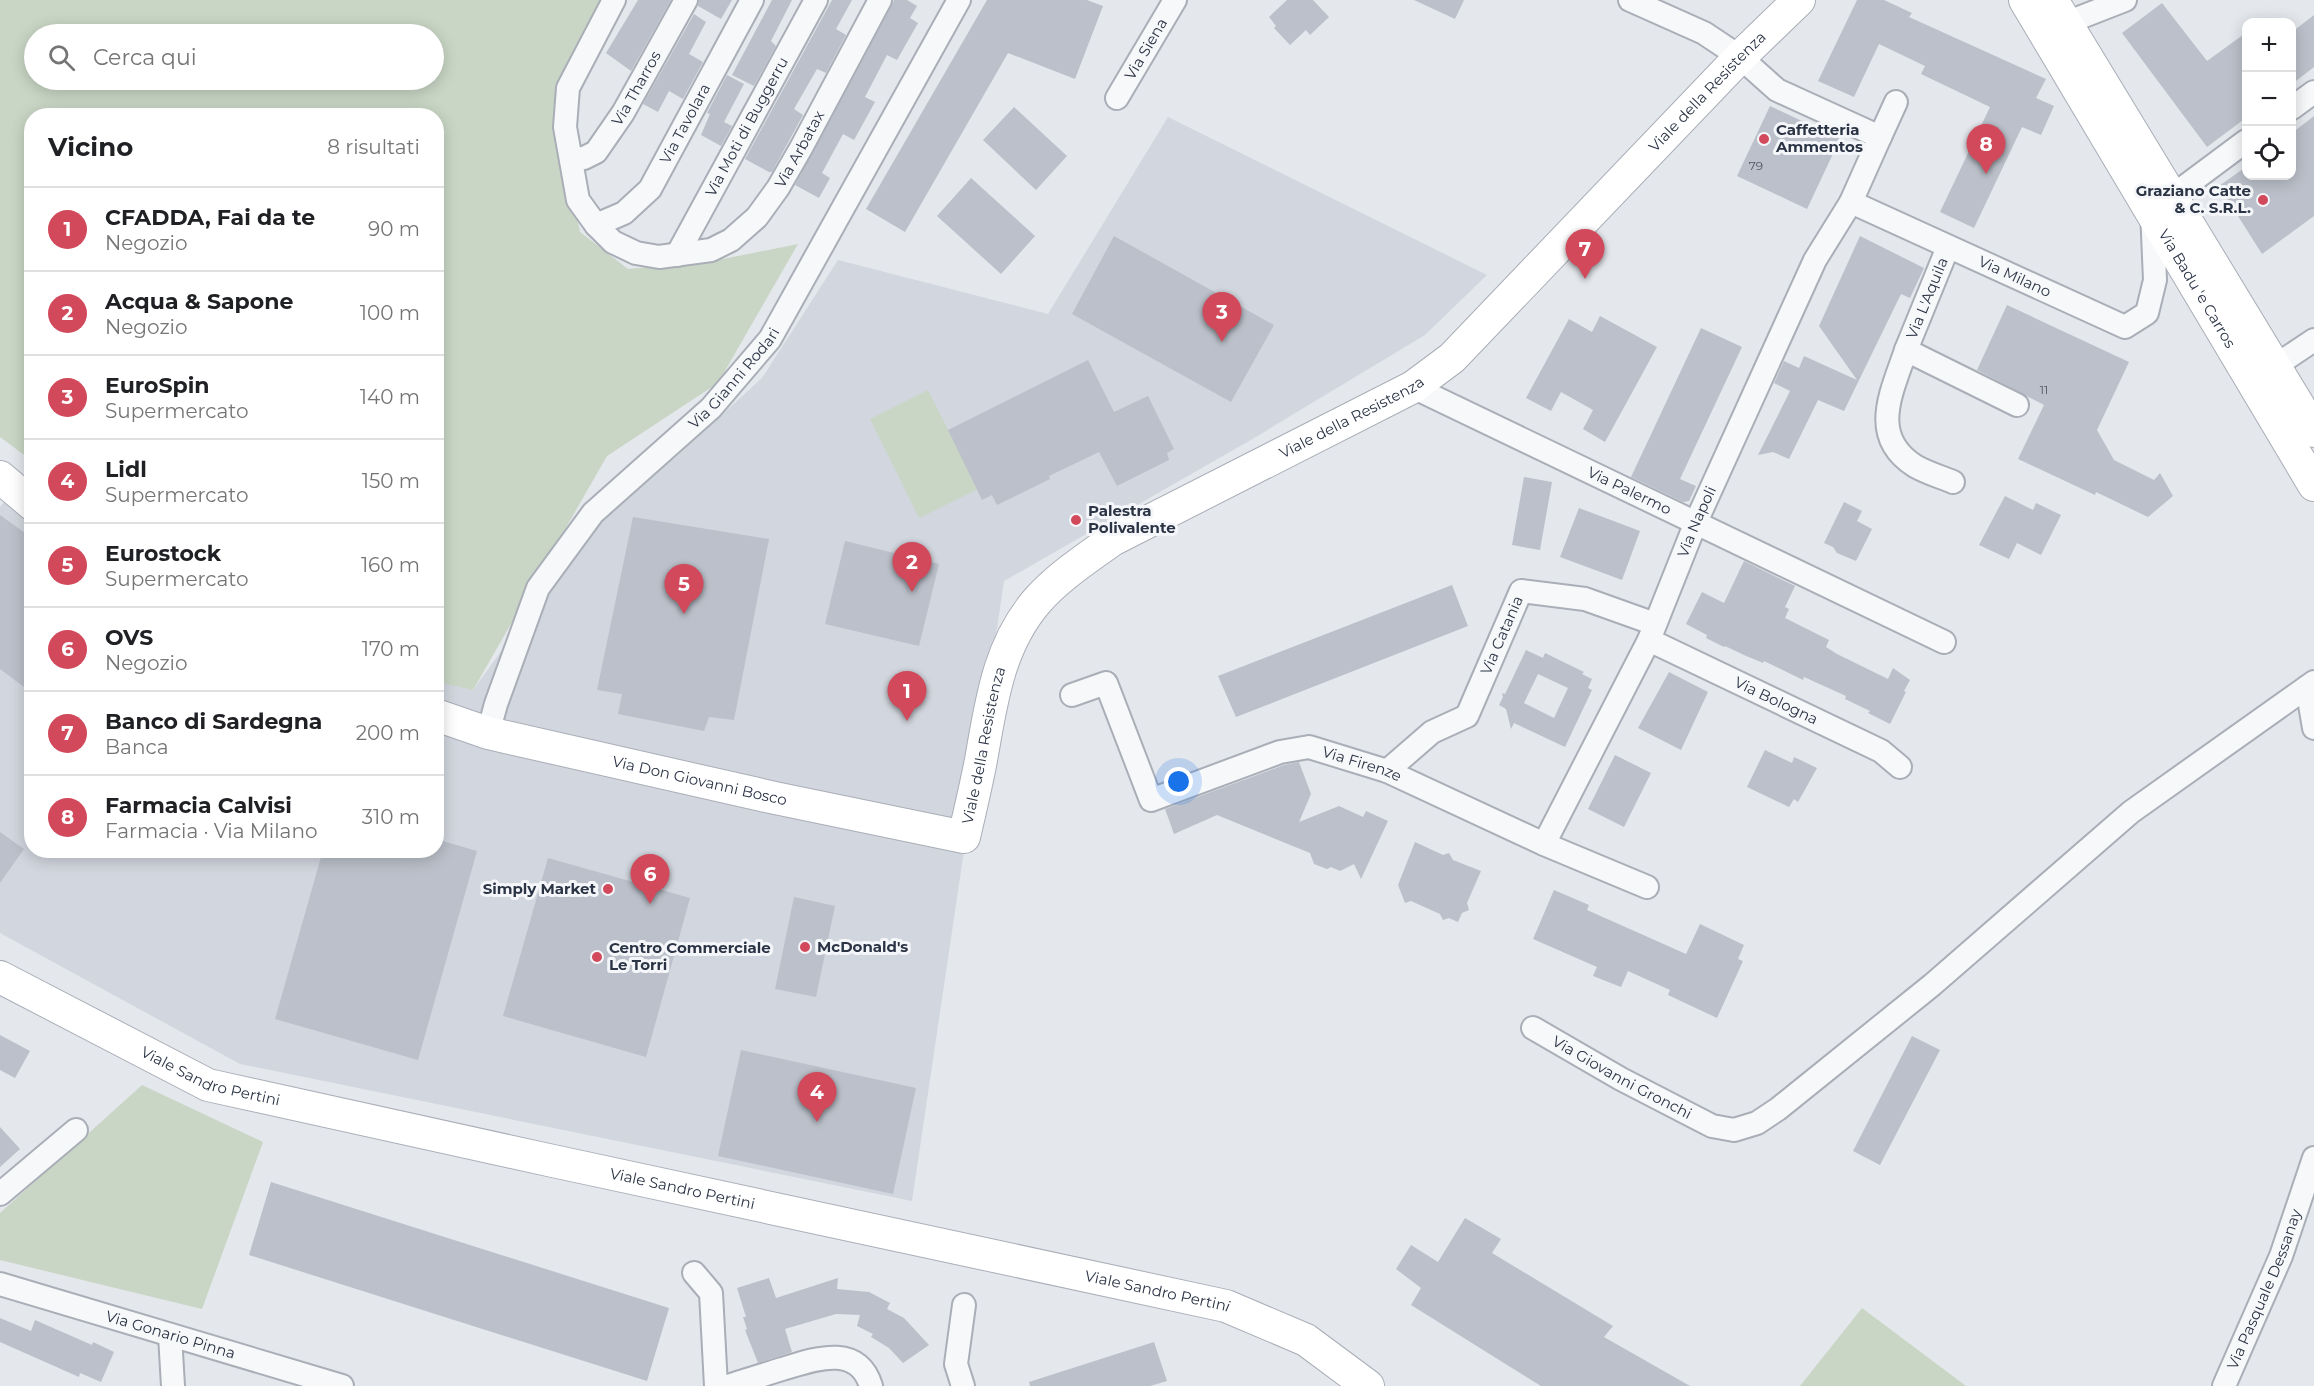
<!DOCTYPE html>
<html lang="it">
<head>
<meta charset="utf-8">
<style>
  body { margin:0; font-family:Montserrat,sans-serif; background:#f2f2f2; color:#202124 }
  .controls { position:absolute; right:18px; top:18px; display:grid; overflow:hidden; border-radius:12px; box-shadow:0 3px 15px #0003 }
  .controls button { width:54px; height:54px; display:grid; place-items:center; padding:0; border:0; border-bottom:2px solid #e0e0e0; background:#fff; color:#202124; font:30px sans-serif }
  .you { position:absolute; left:1179px; top:782px; width:21px; height:21px; margin:-15px; border:4px solid #fff; border-radius:50%; background:#1a73e8; box-shadow:0 0 0 9px #1a73e833 }
  .badge { display:grid; place-items:center; width:39px; height:39px; border-radius:50%; background:#d1495b; color:#fff; font-size:20px; font-weight:700 }
  .pin { position:absolute; translate:-50% -50px; filter:drop-shadow(0 2px 3px #0008) }
  .pin::after { content:''; position:absolute; top:32px; width:21px; height:18px; background:inherit; clip-path:polygon(0 0,100% 0,50% 100%) }
  .list { margin:0; padding:0; list-style:none }
  h2 { display:flex; justify-content:space-between; align-items:center; height:78px; margin:0; padding:0 24px; font-size:26px }
  h2 small { font-size:20px; font-weight:400; color:#757577 }
  .list li { display:grid; grid-template-columns:39px 1fr auto; gap:18px; align-items:center; box-sizing:border-box; height:84px; padding:0 24px; border-top:2px solid #e0e0e0 }
  .list b { display:block; font-size:22px; white-space:nowrap }
  .list p { margin:0; font-size:20px; white-space:nowrap; color:#757577 }
  .list em { font-size:20px; font-style:normal; color:#757577 }
  .icon { flex:none; width:33px; height:33px; fill:none; stroke:currentColor; stroke-width:2; stroke-linecap:round; stroke-linejoin:round }
  .map { position:relative; flex:none; width:2314px; height:1386px; overflow:hidden }
  .search { position:absolute; background:#fff; box-shadow:0 3px 15px #0003; left:24px; top:24px; width:420px; height:66px; display:flex; align-items:center; gap:15px; box-sizing:border-box; padding:0 21px; border-radius:33px; color:#757577; font-size:22px }
  .panel { position:absolute; background:#fff; box-shadow:0 3px 15px #0003; left:24px; top:108px; width:420px; height:750px; border-radius:24px }
  .map>svg:first-child { display:block }
</style>
</head>
<body>
<div class="map">
<svg width="2314" height="1386" viewBox="0 0 2314 1386">
  <rect width="100%" height="100%" fill="#e4e7ec"/>
  <path fill="#d2d6de" d="M 1168,117 L 1487,275 L 1425,335 L 1249,441 L 1004,581 L 912,1201 L 240,1064 L 0,933 L 0,507 L 31,468 L 32,850 L 436,850 L 437,681 L 473,690 L 591,527 L 677,456 L 762,378 L 838,260 L 1048,314 Z"/>
  <path fill="#c9d6c5" fill-rule="evenodd" d="M 0,0 L 606,0 L 556,85 L 567,170 L 580,232 L 628,269 L 708,262 L 798,244 L 718,383 L 607,456 L 473,690 L 437,682 L 436,116 L 32,116 L 31,460 L 0,437 ZM 34,34 L 434,34 L 434,80 L 34,80 Z
    M 928,390 L 978,489 L 919,518 L 870,419 Z
    M 142,1085 L 263,1142 L 202,1309 L 0,1260 L 0,1213 Z
    M 1862,1308 L 1966,1386 L 1800,1386 Z"/>
  <path fill="#bbc0ca" fill-rule="evenodd" d="M 638,0 L 671,0 L 631,71 L 606,53 Z
    M 699,0 L 732,0 L 721,19 L 698,6 Z
    M 772,0 L 792,0 L 771,41 L 776,46 L 754,86 L 732,75 Z
    M 832,0 L 852,0 L 836,29 L 846,35 L 826,73 L 817,69 L 794,109 L 803,115 L 772,172 L 769,172 L 745,159 Z
    M 894,0 L 907,0 L 917,6 L 910,18 L 918,23 L 897,60 L 887,55 L 865,97 L 875,102 L 854,140 L 843,134 L 822,173 L 830,178 L 819,198 L 795,185 Z
    M 987,0 L 1087,0 L 1103,6 L 1075,79 L 1008,53 L 905,232 L 866,209 Z
    M 1287,0 L 1313,0 L 1329,17 L 1310,35 L 1306,30 L 1290,45 L 1274,28 L 1276,26 L 1269,17 Z
    M 1414,0 L 1464,0 L 1455,19 Z
    M 1857,0 L 1884,0 L 1912,13 L 1909,17 L 2046,79 L 2036,98 L 2054,106 L 2041,135 L 2022,127 L 1974,228 L 1940,212 L 1990,107 L 1921,74 L 1925,66 L 1879,44 L 1854,97 L 1818,81 Z
    M 2162,3 L 2207,61 L 2247,32 L 2247,117 L 2207,147 L 2122,33 Z
    M 694,14 L 706,22 L 689,54 L 703,62 L 683,99 L 669,91 L 658,112 L 643,104 Z
    M 2314,15 L 2314,67 L 2292,84 L 2292,32 Z
    M 727,75 L 744,84 L 724,122 L 732,126 L 721,146 L 701,135 L 710,114 L 707,113 Z
    M 1770,106 L 1840,139 L 1807,209 L 1737,176 Z
    M 1014,107 L 1067,156 L 1036,190 L 983,140 Z
    M 2314,116 L 2314,216 L 2262,254 L 2219,186 L 2247,166 L 2247,176 L 2292,176 L 2292,133 Z
    M 971,178 L 1035,236 L 1001,274 L 937,216 Z
    M 1114,236 L 1274,325 L 1231,402 L 1072,314 Z
    M 1860,236 L 1924,268 L 1910,298 L 1901,294 L 1844,411 L 1818,400 L 1789,459 L 1773,452 L 1758,455 L 1790,391 L 1774,383 L 1784,361 L 1799,368 L 1804,356 L 1857,380 L 1819,326 Z
    M 2007,305 L 2129,362 L 2097,430 L 2114,460 L 2154,480 L 2160,473 L 2173,496 L 2148,517 L 2096,492 L 2095,495 L 2018,459 L 2044,405 L 1977,370 Z
    M 1600,316 L 1657,347 L 1605,442 L 1583,429 L 1593,410 L 1561,392 L 1551,411 L 1526,398 L 1569,319 L 1592,332 Z
    M 1701,328 L 1742,347 L 1680,479 L 1696,486 L 1689,501 L 1683,502 L 1631,477 Z
    M 1088,360 L 1114,412 L 1148,396 L 1174,449 L 1167,453 L 1169,460 L 1117,486 L 1099,452 L 1049,476 L 1050,479 L 997,505 L 992,495 L 982,500 L 948,430 Z
    M 1524,477 L 1552,482 L 1540,550 L 1512,545 Z
    M 2005,496 L 2033,510 L 2036,503 L 2061,515 L 2041,555 L 2017,543 L 2009,559 L 1979,545 Z
    M 1844,502 L 1862,511 L 1857,521 L 1872,529 L 1856,561 L 1837,553 L 1833,547 L 1824,543 Z
    M 1579,508 L 1640,531 L 1622,580 L 1560,557 Z
    M 0,515 L 32,538 L 32,693 L 0,669 Z
    M 633,517 L 769,539 L 734,720 L 709,717 L 704,731 L 618,714 L 622,694 L 597,690 Z
    M 845,541 L 939,564 L 919,646 L 825,624 Z
    M 1744,561 L 1795,586 L 1785,607 L 1789,609 L 1785,618 L 1829,640 L 1826,647 L 1837,654 L 1888,679 L 1893,668 L 1910,680 L 1904,691 L 1906,692 L 1890,724 L 1868,713 L 1870,711 L 1845,699 L 1846,696 L 1804,677 L 1803,680 L 1764,661 L 1763,663 L 1744,655 L 1725,646 L 1724,647 L 1706,638 L 1707,635 L 1686,624 L 1702,592 L 1724,603 Z
    M 1452,585 L 1468,626 L 1236,717 L 1218,676 Z
    M 1526,650 L 1543,658 L 1545,653 L 1584,672 L 1582,674 L 1592,679 L 1588,688 L 1592,690 L 1565,747 L 1514,723 L 1511,729 L 1506,709 L 1499,705 L 1503,697 L 1502,693 L 1505,694 ZM 1538,674 L 1568,688 L 1554,718 L 1524,703 Z
    M 1669,672 L 1708,692 L 1681,750 L 1638,728 Z
    M 1765,750 L 1792,763 L 1794,757 L 1817,768 L 1798,802 L 1794,799 L 1789,807 L 1747,787 Z
    M 1615,755 L 1651,773 L 1624,827 L 1588,809 Z
    M 1299,762 L 1311,794 L 1299,822 L 1339,806 L 1363,817 L 1366,811 L 1388,821 L 1361,879 L 1354,864 L 1340,871 L 1331,867 L 1327,869 L 1314,864 L 1310,853 L 1217,815 L 1174,834 L 1165,809 L 1284,765 Z
    M 0,832 L 24,849 L 0,883 Z
    M 436,839 L 477,851 L 418,1060 L 275,1019 L 323,850 L 436,850 Z
    M 1415,842 L 1443,855 L 1449,853 L 1453,860 L 1481,871 L 1467,903 L 1469,910 L 1462,913 L 1458,922 L 1449,918 L 1443,920 L 1440,914 L 1411,901 L 1405,903 L 1398,885 Z
    M 548,858 L 690,898 L 646,1057 L 503,1016 Z
    M 1554,890 L 1589,905 L 1587,910 L 1686,954 L 1700,924 L 1744,945 L 1738,959 L 1743,961 L 1717,1018 L 1668,995 L 1670,990 L 1628,971 L 1621,987 L 1593,976 L 1597,967 L 1533,939 Z
    M 794,897 L 835,906 L 816,997 L 775,989 Z
    M 0,1035 L 30,1051 L 15,1078 L 0,1070 Z
    M 1912,1036 L 1940,1050 L 1880,1165 L 1853,1151 Z
    M 741,1050 L 916,1088 L 893,1194 L 718,1156 Z
    M 0,1127 L 20,1149 L 0,1167 Z
    M 271,1182 L 669,1308 L 647,1381 L 249,1255 Z
    M 1465,1218 L 1501,1239 L 1492,1253 L 1613,1326 L 1604,1337 L 1690,1386 L 1541,1386 L 1411,1305 L 1421,1288 L 1396,1269 L 1411,1245 L 1438,1262 Z
    M 769,1278 L 776,1298 L 838,1278 L 837,1289 L 869,1292 L 890,1303 L 887,1309 L 904,1318 L 929,1345 L 903,1363 L 889,1348 L 871,1337 L 873,1334 L 857,1326 L 860,1315 L 836,1314 L 785,1329 L 792,1352 L 758,1363 L 745,1330 L 747,1329 L 743,1317 L 746,1317 L 737,1288 Z
    M 0,1318 L 31,1331 L 35,1320 L 92,1345 L 93,1342 L 114,1352 L 101,1382 L 80,1373 L 79,1377 L 0,1342 Z
    M 1154,1342 L 1167,1381 L 1150,1386 L 1030,1386 L 1029,1382 Z"/>
  <g fill="none" stroke-linecap="round" stroke-linejoin="round">
    <defs>
      <g id="street">
        <path id="s1" d="M 614,0 L 568,88 L 565,127 L 578,200 L 596,225 L 613,242 L 636,253 L 659,257 L 711,250 L 731,240 L 757,217 L 778,188 L 801,148 L 880,0"/>
        <path d="M 2066,23 L 2125,0"/>
        <path id="s2" d="M 1117,98 L 1175,0"/>
        <path d="M 2292,108 L 2314,92"/>
        <path d="M 1880,137 L 1896,102"/>
        <path id="s3" d="M 571,159 L 584,158 L 596,152 L 623,113 L 686,0"/>
        <path id="s4" d="M 1851,202 L 2125,327 L 2147,313 L 2155,280 L 2152,211 L 2246,141"/>
        <path id="s5" d="M 596,225 L 624,213 L 650,189 L 752,0"/>
        <path id="s6" d="M 677,255 L 816,0"/>
        <path id="s7" d="M 1906,350 L 1948,247"/>
        <path d="M 2263,374 L 2314,340"/>
        <path id="s8" d="M 1413,387 L 1944,642"/>
        <path d="M 1953,482 C 1941,477 1927,473 1915,466 C 1868,436 1892,392 1906,350 L 2017,405"/>
        <path id="s9" d="M 1649,640 L 1881,751 L 1900,767"/>
        <path d="M 2307,687 L 2314,728"/>
        <path id="s10" d="M 1072,695 L 1106,683 L 1151,800 L 1280,752 L 1309,747 L 1387,771 L 1544,844 L 1647,887"/>
        <path id="s11" d="M 488,733 L 496,704 L 538,588 L 593,513 L 711,408 L 770,339 L 959,0"/>
        <path id="s12" d="M 1387,771 L 1432,732 L 1467,716 L 1521,591 L 1585,599 L 1655,624"/>
        <path id="s13" d="M 1544,844 L 1649,640 L 1696,522 L 1815,260 L 1851,202 L 1880,137 L 1777,90 L 1740,57 L 1704,33 L 1630,0"/>
        <path id="s14" d="M 1533,1028 L 1621,1079 L 1712,1126 L 1734,1130 L 1757,1123 L 1778,1109 L 1932,985 L 2131,812 L 2314,682"/>
        <path d="M 0,1194 L 76,1130"/>
        <path d="M 694,1273 L 711,1293 L 716,1386"/>
        <path id="s15" d="M 0,1284 L 342,1386"/>
        <path d="M 170,1335 L 173,1386"/>
        <path d="M 728,1386 C 746,1380 764,1375 782,1369 C 813,1360 857,1342 871,1386"/>
        <path d="M 963,1386 L 956,1364 L 964,1305"/>
        <path id="s16" d="M 2224,1386 L 2281,1256 L 2314,1158"/>
      </g>
      <g id="secondary">
        <path id="s17" d="M 2025,0 L 2314,485"/>
        <path d="M 2052,0 L 2314,431"/>
        <path d="M 0,477 L 32,504"/>
        <path id="s18" d="M 436,715 L 488,733 L 775,798 L 964,837 C 970,811 976,786 981,760 C 991,704 998,646 1037,601 C 1058,577 1086,559 1112,540 L 1413,387 L 1452,358 L 1740,57 L 1799,0"/>
        <path id="s19" d="M 0,977 L 208,1085 L 553,1161 L 1226,1306 L 1306,1340 L 1368,1386"/>
      </g>
    </defs>
    <use href="#street" stroke="#a9aeb7" stroke-width="26"/>
    <use href="#secondary" stroke="#a9aeb7" stroke-width="34"/>
    <use href="#street" stroke="#f7f8fa" stroke-width="22"/>
    <use href="#secondary" stroke="#fff" stroke-width="32"/>
  </g>
  <g fill="#d1495b" stroke="#f4f6f9" stroke-width="2">
    <circle cx="1764" cy="139" r="6"/>
    <circle cx="2263" cy="200" r="6"/>
    <circle cx="1076" cy="520" r="6"/>
    <circle cx="608" cy="889" r="6"/>
    <circle cx="805" cy="947" r="6"/>
    <circle cx="597" cy="957" r="6"/>
  </g>
  <g text-anchor="middle" stroke-width="6" stroke-linejoin="round" paint-order="stroke">
    <g font-size="12" fill="#4f5766">
      <text x="1756" y="170">79</text>
      <text x="2044" y="394">11</text>
    </g>
    <g font-size="15" fill="#2b3445" stroke="#f4f6f9">
      <text dy="5" stroke="none"><textPath href="#s2" startOffset="57">Via Siena</textPath></text>
      <text dy="5" stroke="none"><textPath href="#s3" startOffset="102">Via Tharros</textPath></text>
      <text dy="5" stroke="none"><textPath href="#s18" startOffset="1644">Viale della Resistenza</textPath></text>
      <text dy="5" stroke="none"><textPath href="#s5" startOffset="140">Via Tavolara</textPath></text>
      <text dy="5" stroke="none"><textPath href="#s6" startOffset="146">Via Moti di Buggerru</textPath></text>
      <text dy="5" stroke="none"><textPath href="#s1" startOffset="506">Via Arbatax</textPath></text>
      <text dy="5" stroke="none"><textPath href="#s4" startOffset="180">Via Milano</textPath></text>
      <text dy="5" stroke="none"><textPath href="#s17" startOffset="336">Via Badu 'e Carros</textPath></text>
      <text dy="5" stroke="none"><textPath href="#s7" startOffset="56">Via L'Aquila</textPath></text>
      <text dy="5" stroke="none"><textPath href="#s11" startOffset="442">Via Gianni Rodari</textPath></text>
      <text dy="5" stroke="none"><textPath href="#s18" startOffset="1158">Viale della Resistenza</textPath></text>
      <text dy="5" stroke="none"><textPath href="#s8" startOffset="240">Via Palermo</textPath></text>
      <text dy="5" stroke="none"><textPath href="#s13" startOffset="357">Via Napoli</textPath></text>
      <text dy="5" stroke="none"><textPath href="#s12" startOffset="186">Via Catania</textPath></text>
      <text dy="5" stroke="none"><textPath href="#s9" startOffset="141">Via Bologna</textPath></text>
      <text dy="5" stroke="none"><textPath href="#s18" startOffset="636">Viale della Resistenza</textPath></text>
      <text dy="5" stroke="none"><textPath href="#s10" startOffset="384">Via Firenze</textPath></text>
      <text dy="5" stroke="none"><textPath href="#s18" startOffset="272">Via Don Giovanni Bosco</textPath></text>
      <text dy="5" stroke="none"><textPath href="#s19" startOffset="234">Viale Sandro Pertini</textPath></text>
      <text dy="5" stroke="none"><textPath href="#s14" startOffset="102">Via Giovanni Gronchi</textPath></text>
      <text dy="5" stroke="none"><textPath href="#s19" startOffset="720">Viale Sandro Pertini</textPath></text>
      <text dy="5" stroke="none"><textPath href="#s16" startOffset="105">Via Pasquale Dessanay</textPath></text>
      <text dy="5" stroke="none"><textPath href="#s19" startOffset="1206">Viale Sandro Pertini</textPath></text>
      <text dy="5" stroke="none"><textPath href="#s15" startOffset="178">Via Gonario Pinna</textPath></text>
    </g>
    <g font-size="15" font-weight="bold" fill="#2b3445" stroke="#f4f6f9" text-anchor="start">
      <text x="1776" y="135">Caffetteria<tspan x="1776" dy="17">Ammentos</tspan></text>
      <text x="2251" y="196" text-anchor="end">Graziano Catte<tspan x="2251" dy="17">&amp; C. S.R.L.</tspan></text>
      <text x="1088" y="516">Palestra<tspan x="1088" dy="17">Polivalente</tspan></text>
      <text x="596" y="894" text-anchor="end">Simply Market</text>
      <text x="817" y="952">McDonald's</text>
      <text x="609" y="953">Centro Commerciale<tspan x="609" dy="17">Le Torri</tspan></text>
    </g>
  </g>
</svg>
<div class="controls">
<button>+</button>
<button>−</button>
<button><svg class="icon" aria-label="locate" viewBox="0 0 24 24"><circle cx="12" cy="12" r="6"/><path d="M12 2v4M12 18v4M2 12h4M18 12h4"/></svg></button>
</div>
<div class="you"></div>
<div class="pin badge" style="left:907px;top:721px">1</div>
<div class="pin badge" style="left:912px;top:592px">2</div>
<div class="pin badge" style="left:1222px;top:342px">3</div>
<div class="pin badge" style="left:817px;top:1122px">4</div>
<div class="pin badge" style="left:684px;top:614px">5</div>
<div class="pin badge" style="left:650px;top:904px">6</div>
<div class="pin badge" style="left:1585px;top:279px">7</div>
<div class="pin badge" style="left:1986px;top:174px">8</div>
<div class="search"><svg class="icon" aria-label="search" viewBox="0 0 24 24"><circle cx="10" cy="10" r="6"/><path d="M15 15l6 6"/></svg>Cerca qui</div>
<section class="panel">
<h2>Vicino<small>8 risultati</small></h2>
<ul class="list">
<li><span class="badge">1</span><div><b>CFADDA, Fai da te</b><p>Negozio</p></div><em>90 m</em></li>
<li><span class="badge">2</span><div><b>Acqua &amp; Sapone</b><p>Negozio</p></div><em>100 m</em></li>
<li><span class="badge">3</span><div><b>EuroSpin</b><p>Supermercato</p></div><em>140 m</em></li>
<li><span class="badge">4</span><div><b>Lidl</b><p>Supermercato</p></div><em>150 m</em></li>
<li><span class="badge">5</span><div><b>Eurostock</b><p>Supermercato</p></div><em>160 m</em></li>
<li><span class="badge">6</span><div><b>OVS</b><p>Negozio</p></div><em>170 m</em></li>
<li><span class="badge">7</span><div><b>Banco di Sardegna</b><p>Banca</p></div><em>200 m</em></li>
<li><span class="badge">8</span><div><b>Farmacia Calvisi</b><p>Farmacia · Via Milano</p></div><em>310 m</em></li>
</ul>
</section>
</div>
</body>
</html>
